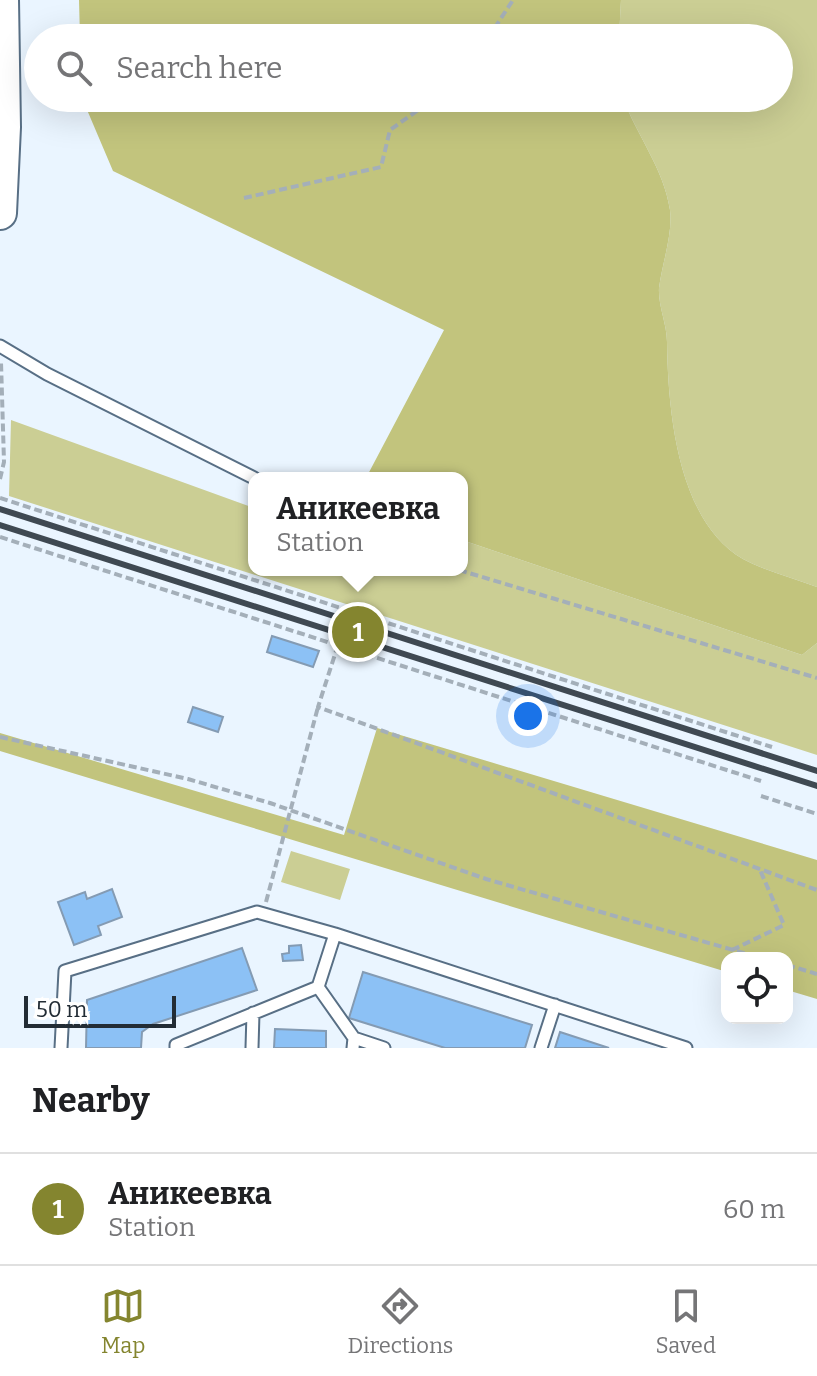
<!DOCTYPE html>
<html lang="en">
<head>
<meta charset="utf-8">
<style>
  body { margin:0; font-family:Bitter,serif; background:#f6f6f6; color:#202124 }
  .controls { position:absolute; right:24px; bottom:24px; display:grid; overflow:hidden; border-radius:16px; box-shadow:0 8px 32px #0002 }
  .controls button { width:72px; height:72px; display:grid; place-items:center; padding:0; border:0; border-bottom:2px solid #e0e0e0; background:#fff; color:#202124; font:40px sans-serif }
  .scale { position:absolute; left:24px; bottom:20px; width:152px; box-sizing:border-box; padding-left:8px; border:4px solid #222c35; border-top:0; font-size:22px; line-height:28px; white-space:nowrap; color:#222c35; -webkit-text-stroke:6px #fff; paint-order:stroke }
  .you { position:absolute; left:528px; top:716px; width:28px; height:28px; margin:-20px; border:6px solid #fff; border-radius:50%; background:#1a73e8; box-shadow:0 0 0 12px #1a73e833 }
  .badge { display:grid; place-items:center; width:52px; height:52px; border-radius:50%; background:#84852f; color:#fff; font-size:26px; font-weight:700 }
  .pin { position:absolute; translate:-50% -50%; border:4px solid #fff; box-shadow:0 2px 8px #0006 }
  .popup { position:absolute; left:248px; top:472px; width:220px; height:104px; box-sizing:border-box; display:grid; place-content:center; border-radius:16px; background:#fff; filter:drop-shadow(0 2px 6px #0005); font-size:26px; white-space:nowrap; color:#757577 }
  .popup b { font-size:30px; color:#202124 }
  .popup::after { content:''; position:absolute; left:50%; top:100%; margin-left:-16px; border:16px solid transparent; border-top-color:#fff }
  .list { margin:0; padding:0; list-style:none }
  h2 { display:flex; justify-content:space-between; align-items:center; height:104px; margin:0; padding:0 32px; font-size:34px }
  h2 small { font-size:26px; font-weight:400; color:#757577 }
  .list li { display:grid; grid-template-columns:52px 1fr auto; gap:24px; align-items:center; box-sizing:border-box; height:112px; padding:0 32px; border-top:2px solid #e0e0e0 }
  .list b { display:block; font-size:30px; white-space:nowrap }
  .list p { margin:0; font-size:26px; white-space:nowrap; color:#757577 }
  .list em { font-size:26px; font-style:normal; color:#757577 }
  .icon { flex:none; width:44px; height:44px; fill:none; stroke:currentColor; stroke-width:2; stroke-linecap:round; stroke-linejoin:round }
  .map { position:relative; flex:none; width:817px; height:1048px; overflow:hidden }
  .search { position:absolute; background:#fff; box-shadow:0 8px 32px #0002; left:24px; right:24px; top:24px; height:88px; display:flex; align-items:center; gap:20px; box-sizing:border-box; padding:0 28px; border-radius:44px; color:#757577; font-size:30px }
  .sheet { height:216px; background:#fff }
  nav { display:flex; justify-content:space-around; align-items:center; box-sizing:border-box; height:112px; border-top:2px solid #e0e0e0; background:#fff; font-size:22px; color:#757577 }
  nav a { display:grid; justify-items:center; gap:4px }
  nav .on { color:#84852f }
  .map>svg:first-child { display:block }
</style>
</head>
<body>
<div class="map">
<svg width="817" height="1048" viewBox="0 0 817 1048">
  <rect width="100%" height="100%" fill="#eaf5ff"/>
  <path fill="#cbce94" d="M 621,0 L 817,0 L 817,587 C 793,578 765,571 743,559 C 677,521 668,410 667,342 C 667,324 658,306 659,288 C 662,264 673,234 670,210 C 664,169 637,136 623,98 L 779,98 L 779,38 L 619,38 Z
    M 11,420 L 254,508 L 254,570 L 462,570 L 462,540 L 802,655 L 817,643 L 817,755 L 9,496 Z
    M 291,851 L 350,869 L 340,900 L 281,882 Z"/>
  <path fill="#c2c47d" d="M 79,0 L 621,0 L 619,38 L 80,38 Z
    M 82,98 L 623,98 C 637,136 664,169 670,210 C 673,234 662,264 659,288 C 658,306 667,324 667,342 C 668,410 677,521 743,559 C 765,571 793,578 817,587 L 817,643 L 802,655 L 462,540 L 462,478 L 366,478 L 444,330 L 113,171 Z
    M 377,728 L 817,860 L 817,999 L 787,990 L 787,958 L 727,958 L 727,972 L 0,751 L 0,733 L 344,835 Z"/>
  <path fill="#8cc1f5" stroke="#849bb3" stroke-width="2" d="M 272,636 L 319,651 L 313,667 L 267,652 Z
    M 193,707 L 223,717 L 218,732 L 188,722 Z
    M 112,889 L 122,917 L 98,926 L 101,935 L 74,945 L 58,902 L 85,892 L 87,899 Z
    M 301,945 L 303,960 L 283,961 L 282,954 L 289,953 L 289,946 Z
    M 242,948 L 257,990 L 153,1024 L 142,1032 L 141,1048 L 86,1048 L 87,1000 Z
    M 363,972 L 532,1025 L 525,1048 L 445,1048 L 349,1018 Z
    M 275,1029 L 326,1031 L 326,1048 L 274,1048 Z
    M 560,1032 L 609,1048 L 555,1048 Z"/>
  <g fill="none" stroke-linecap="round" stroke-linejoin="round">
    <defs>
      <path id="lane" d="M 0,346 L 47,374 L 254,478
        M 354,1038 L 318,987 L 335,934 L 686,1048
        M 61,1048 L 65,971 L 257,912 L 335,934
        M 176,1048 L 176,1045 L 318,987
        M 252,1048 L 253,1013
        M 353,1048 L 354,1038 L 384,1048
        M 541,1048 L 555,1005"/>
      <path id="secondary" d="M 0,213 L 4,127 L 2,0"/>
    </defs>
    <use href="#lane" stroke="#586f85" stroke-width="15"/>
    <use href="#secondary" stroke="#586f85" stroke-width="36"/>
    <path stroke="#a4afb9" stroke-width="4" stroke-dasharray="8 4" stroke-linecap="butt" d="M 488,38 L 513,0
      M 244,198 L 381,167 L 390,130 L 435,98
      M 0,479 L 4,462 L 1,362
      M 0,498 L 772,747
      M 0,537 L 761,781
      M 459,570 L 817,678
      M 338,645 L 318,707 L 817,890
      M 0,737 L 188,779 L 270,803 L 486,879 L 761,958
      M 761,796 L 817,814
      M 266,902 L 318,707
      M 732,950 L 784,925 L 760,870
      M 787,965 L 817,974"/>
    <use href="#lane" stroke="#fff" stroke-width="11"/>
    <use href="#secondary" stroke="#fff" stroke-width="32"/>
    <path stroke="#3f4952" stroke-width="6" d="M 0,509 L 817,771
      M 0,525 L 817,786"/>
  </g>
</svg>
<div class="controls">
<button><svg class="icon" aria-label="locate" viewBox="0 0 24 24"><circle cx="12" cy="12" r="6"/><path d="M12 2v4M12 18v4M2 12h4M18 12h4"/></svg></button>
</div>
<div class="scale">50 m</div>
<div class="you"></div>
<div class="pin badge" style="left:358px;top:632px">1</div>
<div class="popup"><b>Аникеевка</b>Station</div>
<div class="search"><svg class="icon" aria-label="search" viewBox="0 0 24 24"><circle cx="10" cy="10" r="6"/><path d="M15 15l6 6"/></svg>Search here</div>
</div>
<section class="sheet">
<h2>Nearby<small></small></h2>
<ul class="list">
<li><span class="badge">1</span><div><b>Аникеевка</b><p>Station</p></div><em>60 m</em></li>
</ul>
</section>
<nav>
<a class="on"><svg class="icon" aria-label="map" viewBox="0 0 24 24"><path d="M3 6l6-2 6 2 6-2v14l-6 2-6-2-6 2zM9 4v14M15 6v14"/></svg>Map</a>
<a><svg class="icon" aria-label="directions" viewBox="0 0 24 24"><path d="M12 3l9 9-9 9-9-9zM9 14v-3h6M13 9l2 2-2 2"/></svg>Directions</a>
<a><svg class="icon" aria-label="saved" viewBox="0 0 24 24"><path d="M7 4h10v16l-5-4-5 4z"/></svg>Saved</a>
</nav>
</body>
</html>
